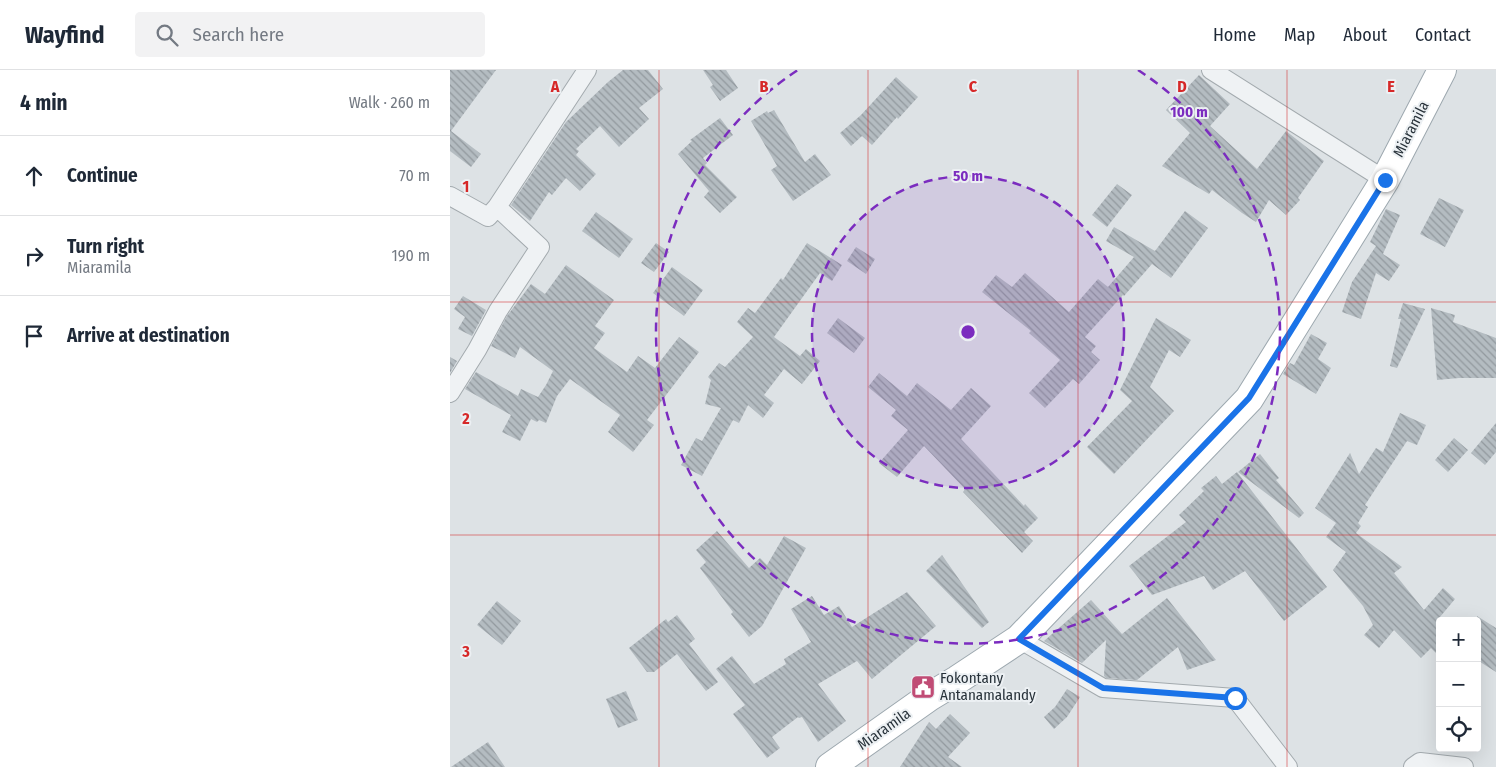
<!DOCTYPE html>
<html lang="en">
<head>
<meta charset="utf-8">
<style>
  body { margin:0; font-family:"Fira Sans Condensed",sans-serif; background:#f2f2f3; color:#1f2937 }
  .controls { position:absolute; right:15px; bottom:15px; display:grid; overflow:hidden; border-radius:5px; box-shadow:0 5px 20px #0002 }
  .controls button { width:45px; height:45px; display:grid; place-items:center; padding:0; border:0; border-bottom:1px solid #e0e1e3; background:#fff; color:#1f2937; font:25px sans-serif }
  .stop { position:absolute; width:15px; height:15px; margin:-11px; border:4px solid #1a73e8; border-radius:50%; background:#fff }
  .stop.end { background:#1a73e8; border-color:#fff; box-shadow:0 1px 5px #0008 }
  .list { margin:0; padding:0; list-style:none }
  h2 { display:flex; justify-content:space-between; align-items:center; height:65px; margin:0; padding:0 20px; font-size:21px }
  h2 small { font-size:16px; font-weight:400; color:#747a83 }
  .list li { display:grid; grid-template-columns:32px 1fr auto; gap:15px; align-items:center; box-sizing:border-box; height:80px; padding:0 20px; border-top:1px solid #e0e1e3 }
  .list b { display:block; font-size:19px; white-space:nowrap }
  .list p { margin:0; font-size:16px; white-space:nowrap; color:#747a83 }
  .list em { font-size:16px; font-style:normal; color:#747a83 }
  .icon { flex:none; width:28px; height:28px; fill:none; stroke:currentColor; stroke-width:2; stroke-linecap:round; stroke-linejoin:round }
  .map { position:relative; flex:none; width:1046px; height:697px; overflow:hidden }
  header { display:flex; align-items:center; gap:30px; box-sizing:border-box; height:70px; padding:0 25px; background:#fff; border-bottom:1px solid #e0e1e3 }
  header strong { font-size:24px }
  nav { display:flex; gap:28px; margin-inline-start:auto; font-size:18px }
  .search { width:350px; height:45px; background:#f2f2f3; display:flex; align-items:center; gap:12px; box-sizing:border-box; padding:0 18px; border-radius:5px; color:#747a83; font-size:19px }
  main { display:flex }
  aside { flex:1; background:#fff }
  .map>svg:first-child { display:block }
</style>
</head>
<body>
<header>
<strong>Wayfind</strong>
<div class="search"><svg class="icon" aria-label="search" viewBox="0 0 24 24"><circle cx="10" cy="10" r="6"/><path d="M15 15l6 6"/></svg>Search here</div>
<nav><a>Home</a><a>Map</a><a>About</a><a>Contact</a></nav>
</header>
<main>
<aside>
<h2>4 min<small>Walk · 260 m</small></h2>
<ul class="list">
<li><svg class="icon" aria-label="ahead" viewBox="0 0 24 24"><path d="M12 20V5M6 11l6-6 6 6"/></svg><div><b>Continue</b></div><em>70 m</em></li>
<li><svg class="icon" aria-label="right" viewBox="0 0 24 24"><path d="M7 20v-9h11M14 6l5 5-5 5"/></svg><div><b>Turn right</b><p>Miaramila</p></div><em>190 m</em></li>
<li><svg class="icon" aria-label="arrive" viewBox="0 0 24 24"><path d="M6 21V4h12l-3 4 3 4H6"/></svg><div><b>Arrive at destination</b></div></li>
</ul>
</aside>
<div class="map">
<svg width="1046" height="697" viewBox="0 0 1046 697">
  <defs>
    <pattern id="building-back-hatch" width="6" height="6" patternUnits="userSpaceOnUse" patternTransform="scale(1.25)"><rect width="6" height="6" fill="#b4bcc1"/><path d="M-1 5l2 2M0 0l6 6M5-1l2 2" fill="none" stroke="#92999e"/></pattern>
  </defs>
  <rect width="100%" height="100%" fill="#dde2e5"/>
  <path fill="url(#building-back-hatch)" d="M 0,0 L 46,0 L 1,61 L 31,84 L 21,97 L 0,81 Z
    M 173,0 L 198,0 L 213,19 L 189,38 L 199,49 L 169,77 L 150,56 L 126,79 L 129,81 L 126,85 L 146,104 L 130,121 L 116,108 L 102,125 L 99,122 L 80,151 L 61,135 L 116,52 L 158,12 Z
    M 253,0 L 276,0 L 288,18 L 270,31 L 260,17 L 263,15 Z
    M 749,5 L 780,34 L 760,56 L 807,99 L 836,61 L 874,91 L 848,128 L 850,130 L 836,145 L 819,130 L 806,152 L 792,143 L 762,120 L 759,124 L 712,96 L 740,63 L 716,40 Z
    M 446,7 L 468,27 L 448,49 L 447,47 L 422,75 L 412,66 L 401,76 L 390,63 L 411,45 Z
    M 324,40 L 355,92 L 365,84 L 381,105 L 343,131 L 321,100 L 327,96 L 301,51 L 317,41 L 318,43 Z
    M 270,48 L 283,65 L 253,88 L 257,93 L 255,95 L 287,127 L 270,143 L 254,127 L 259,121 L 228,84 L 242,71 L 240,70 Z
    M 667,114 L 682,125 L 657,157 L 642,145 Z
    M 989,128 L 1014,140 L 995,177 L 970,164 Z
    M 936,139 L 950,145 L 933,184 L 950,195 L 939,211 L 926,203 L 911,249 L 892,242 L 902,212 L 926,176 L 920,172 Z
    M 735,141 L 758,158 L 721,208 L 702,194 L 674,226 L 673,225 L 635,267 L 646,276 L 641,282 L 650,290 L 629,314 L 623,309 L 595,338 L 579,323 L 610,290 L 579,263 L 581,261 L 532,222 L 546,205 L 562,217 L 575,203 L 619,242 L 648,209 L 658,217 L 684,187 L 656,171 L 664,157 L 705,181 Z
    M 146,142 L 183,169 L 169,188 L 132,161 Z
    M 206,173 L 219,182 L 204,202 L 191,193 Z
    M 357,173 L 392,195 L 382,211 L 370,203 L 324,267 L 350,286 L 356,279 L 370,291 L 352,314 L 334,299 L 314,325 L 324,333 L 313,348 L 298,335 L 289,353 L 283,350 L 252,406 L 231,395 L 246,368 L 252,371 L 271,338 L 255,334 L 261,310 L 258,307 L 269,293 L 275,297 L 303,267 L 287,252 L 298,238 L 305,243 L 331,208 L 333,210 Z
    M 406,177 L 425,189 L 416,204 L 397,191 Z
    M 116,195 L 164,230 L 145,256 L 155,263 L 144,278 L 177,302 L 188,286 L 205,298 L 229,267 L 249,282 L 197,350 L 204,355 L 183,382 L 158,362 L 170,345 L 120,309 L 107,326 L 96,353 L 89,350 L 87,352 L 81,349 L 70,371 L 52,362 L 61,345 L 15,319 L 26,302 L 68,326 L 71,319 L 88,327 L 96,315 L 103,301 L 70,277 L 65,288 L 41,276 L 57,246 L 81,214 L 95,224 Z
    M 222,197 L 253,220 L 234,246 L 203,223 Z
    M 13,226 L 36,240 L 22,266 L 8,259 L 15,247 L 4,239 Z
    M 953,233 L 975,239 L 947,298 L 940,296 L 951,249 L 948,249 Z
    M 981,238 L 1005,245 L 1003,252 L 1046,268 L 1046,308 L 1009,308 L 987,310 Z
    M 388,248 L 415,268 L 404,283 L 377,263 Z
    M 706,248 L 741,270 L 730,287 L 719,280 L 700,317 L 724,341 L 664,404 L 637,377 L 682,331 L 670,320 Z
    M 861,264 L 877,273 L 868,289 L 881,298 L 866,324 L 833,304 L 840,293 L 844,295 Z
    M 0,287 L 7,291 L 0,303 Z
    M 429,303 L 457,326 L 467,313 L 501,340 L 521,318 L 541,336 L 511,369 L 574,436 L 575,434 L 588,448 L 574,462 L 583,471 L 572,483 L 513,422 L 515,419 L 474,376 L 447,407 L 429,393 L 458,360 L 441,346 L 446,340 L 418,317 Z
    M 950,343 L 976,355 L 967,375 L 957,371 L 915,435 L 918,437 L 908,453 L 911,456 L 906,463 L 952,497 L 944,503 L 974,540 L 993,518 L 1005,529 L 990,547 L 990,587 L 981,578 L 971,588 L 944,560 L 929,578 L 914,565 L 923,555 L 913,536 L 883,500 L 896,482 L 876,467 L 886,453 L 865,438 L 900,383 L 909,404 L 926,378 L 933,382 Z
    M 1046,353 L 1046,382 L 1035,395 L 1021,383 Z
    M 1004,368 L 1018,380 L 998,402 L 985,390 Z
    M 810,384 L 829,408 L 826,410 L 854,443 L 849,448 L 788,402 Z
    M 787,402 L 877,517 L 834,551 L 795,501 L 763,520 L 754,506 L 702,525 L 679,496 L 736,452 L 729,445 L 754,421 L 751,418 L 766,406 L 772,414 Z
    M 267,461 L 299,498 L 310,488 L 317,495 L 334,466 L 356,478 L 312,556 L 299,567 L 281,544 L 283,542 L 250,498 L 256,492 L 246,480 Z
    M 492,485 L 539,552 L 532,558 L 476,501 Z
    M 457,522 L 486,556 L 422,609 L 407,591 L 368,614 L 396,651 L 368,672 L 352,647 L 349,648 L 348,647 L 322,667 L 330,678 L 317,688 L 283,644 L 295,635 L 266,599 L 282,586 L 304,614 L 336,594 L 334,589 L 361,572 L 341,539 L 362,526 L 374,545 L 389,536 L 402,557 Z
    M 717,528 L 766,590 L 737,600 L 728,577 L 687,610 L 656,608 L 654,606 L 656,570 L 632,593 L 594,571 L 641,530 L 672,564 Z
    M 47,531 L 71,551 L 52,575 L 27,555 Z
    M 227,545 L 245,569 L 239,574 L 268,612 L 256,621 L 227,584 L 204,602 L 197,602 L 179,578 L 216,549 L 218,552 Z
    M 1027,546 L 1046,558 L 1046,602 L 1027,590 Z
    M 617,619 L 630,627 L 617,647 L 604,659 L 594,647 L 605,637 Z
    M 176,621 L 188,650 L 168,658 L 156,629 Z
    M 500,644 L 520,663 L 498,687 L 512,697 L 450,697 L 479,652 L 486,659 Z
    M 38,672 L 55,697 L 1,697 Z"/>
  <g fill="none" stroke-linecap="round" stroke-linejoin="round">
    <defs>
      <path id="street" d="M 761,0 L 935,110
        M 0,126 L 38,147 L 47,137 L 137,0
        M 0,323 L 27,280 L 48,241 L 90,177 L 47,137
        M 569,569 L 653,618 L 785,628 L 838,697
        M 963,697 L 970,692 L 1014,697"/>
      <path id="primary" d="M 380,697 L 479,627 L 507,610 L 569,569 L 799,329 L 935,110 L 992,0"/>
    </defs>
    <use href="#street" stroke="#a3aaae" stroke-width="20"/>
    <use href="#primary" stroke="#9da8af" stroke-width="30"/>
    <use href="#street" stroke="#eff2f4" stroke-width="18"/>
    <use href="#primary" stroke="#fff" stroke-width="28"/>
  </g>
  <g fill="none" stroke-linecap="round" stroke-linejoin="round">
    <path stroke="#1a73e8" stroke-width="6" d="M 785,628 L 653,618 L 569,569 L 799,328 L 935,110"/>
  </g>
  <path fill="none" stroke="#d62828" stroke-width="1" stroke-opacity="0.55" d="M 209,0 L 209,697M 418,0 L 418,697M 628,0 L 628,697M 837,0 L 837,697M 0,232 L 1046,232M 0,465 L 1046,465"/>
  <circle cx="518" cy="262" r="156" fill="#7b2cbf" fill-opacity=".12"/>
  <g fill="none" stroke="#7b2cbf" stroke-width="2.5" stroke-dasharray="9 6">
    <circle cx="518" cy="262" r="156"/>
    <path d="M688 0A312 312 0 1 1 348 0"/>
  </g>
  <defs>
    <symbol id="civic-square" viewBox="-11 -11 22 22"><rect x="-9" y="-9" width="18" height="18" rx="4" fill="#c04c75" stroke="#ecf0f3"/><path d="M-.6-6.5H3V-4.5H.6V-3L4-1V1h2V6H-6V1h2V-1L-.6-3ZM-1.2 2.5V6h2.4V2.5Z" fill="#fff"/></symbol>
  </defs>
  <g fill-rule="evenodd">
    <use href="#civic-square" x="459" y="603" width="28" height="28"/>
  </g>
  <g text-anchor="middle" stroke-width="4" stroke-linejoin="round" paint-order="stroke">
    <g font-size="15" fill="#28323a" stroke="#ecf0f3">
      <text transform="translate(961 59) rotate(-63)" y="5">Miaramila</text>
      <text transform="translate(434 659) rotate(-35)" y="5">Miaramila</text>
    </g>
    <g font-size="15" fill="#28323a" stroke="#ecf0f3" text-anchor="start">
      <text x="490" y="613">Fokontany<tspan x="490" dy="17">Antanamalandy</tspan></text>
    </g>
  </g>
  <g font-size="16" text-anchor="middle" font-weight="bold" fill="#d62828" stroke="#ecf0f3" stroke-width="4" stroke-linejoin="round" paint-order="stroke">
    <text x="105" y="22">A</text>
    <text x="314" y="22">B</text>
    <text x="523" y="22">C</text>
    <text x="732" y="22">D</text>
    <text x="941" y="22">E</text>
    <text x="16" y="122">1</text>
    <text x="16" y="354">2</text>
    <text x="16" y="587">3</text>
  </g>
  <circle cx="518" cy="262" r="8" fill="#7b2cbf" stroke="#ecf0f3" stroke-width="2.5"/>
  <g font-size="15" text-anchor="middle" font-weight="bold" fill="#7b2cbf" stroke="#ecf0f3" stroke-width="4" stroke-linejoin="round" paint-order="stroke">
    <text x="739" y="47">100 m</text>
    <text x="518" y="111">50 m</text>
  </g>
</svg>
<div class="controls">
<button>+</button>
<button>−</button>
<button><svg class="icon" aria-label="locate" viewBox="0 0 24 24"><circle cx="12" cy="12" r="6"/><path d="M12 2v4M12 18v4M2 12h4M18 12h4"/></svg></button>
</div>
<div class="stop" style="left:785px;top:628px"></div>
<div class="stop end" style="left:935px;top:110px"></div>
</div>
</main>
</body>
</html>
